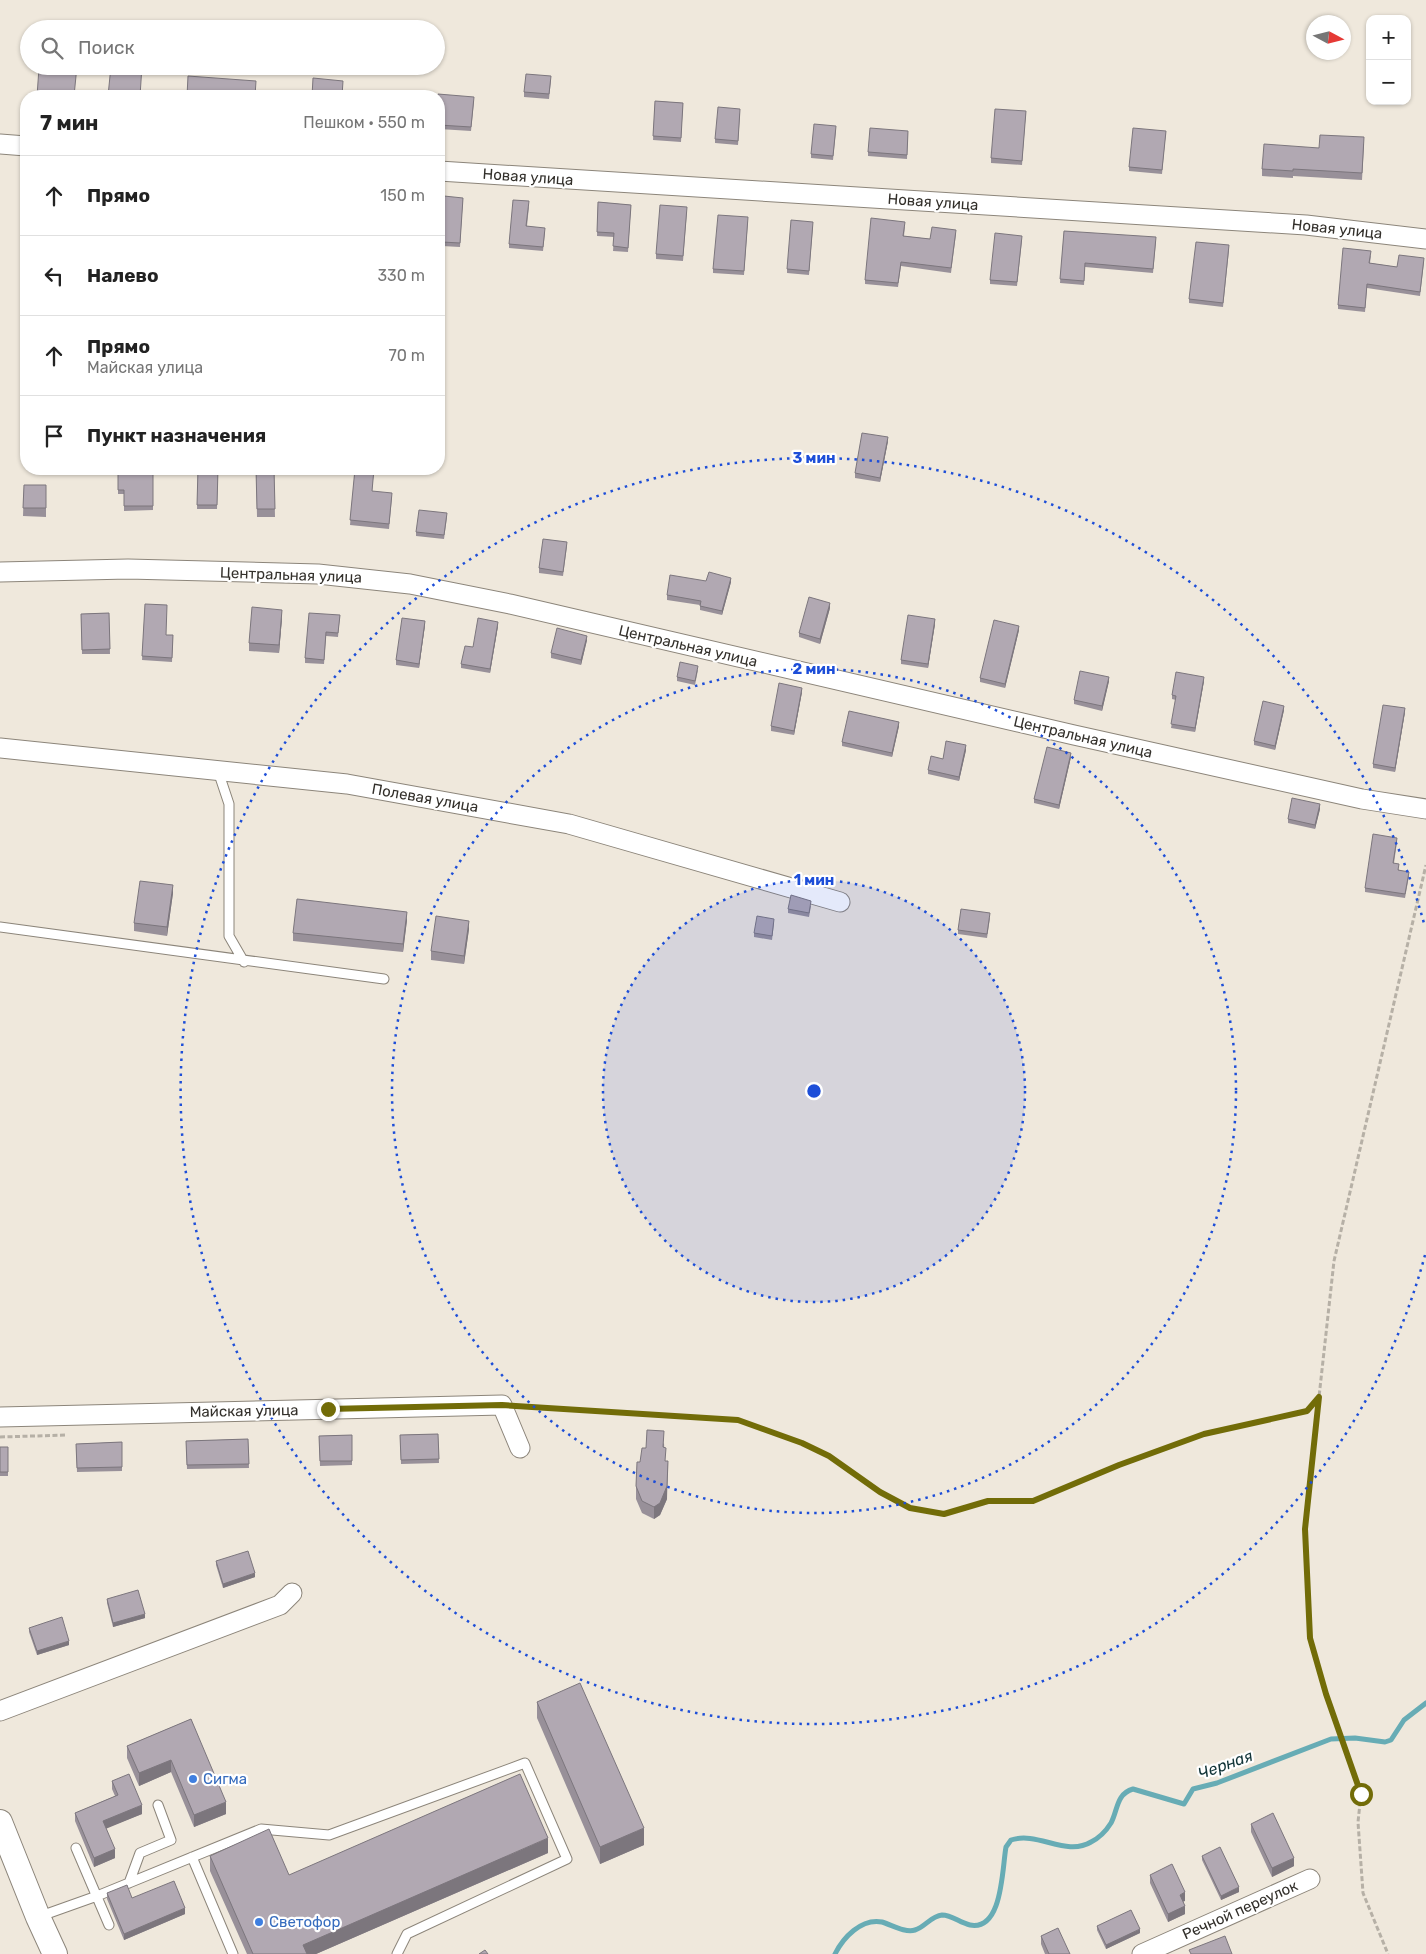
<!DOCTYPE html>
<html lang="ru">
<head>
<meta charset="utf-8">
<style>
  body { margin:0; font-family:Rubik,sans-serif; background:#f6f6f6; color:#222 }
  .controls { position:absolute; right:15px; top:15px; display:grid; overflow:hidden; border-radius:10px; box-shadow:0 1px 4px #0004 }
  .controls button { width:45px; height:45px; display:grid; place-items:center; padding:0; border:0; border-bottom:1px solid #e0e0e0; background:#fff; color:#222; font:25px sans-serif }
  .compass { position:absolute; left:1306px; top:15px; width:45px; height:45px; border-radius:50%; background:#fff; box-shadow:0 1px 4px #0004; rotate:97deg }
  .stop { position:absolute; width:15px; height:15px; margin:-11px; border:4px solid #726c08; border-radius:50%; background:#fff }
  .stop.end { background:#726c08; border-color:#fff; box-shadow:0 1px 5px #0008 }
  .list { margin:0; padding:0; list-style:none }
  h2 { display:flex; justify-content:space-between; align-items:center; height:65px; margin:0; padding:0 20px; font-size:21px }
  h2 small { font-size:16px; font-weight:400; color:#767676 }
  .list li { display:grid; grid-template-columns:32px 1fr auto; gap:15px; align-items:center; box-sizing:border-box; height:80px; padding:0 20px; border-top:1px solid #e0e0e0 }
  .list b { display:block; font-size:19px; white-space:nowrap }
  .list p { margin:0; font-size:16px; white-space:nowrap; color:#767676 }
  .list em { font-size:16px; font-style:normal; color:#767676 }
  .icon { flex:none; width:28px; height:28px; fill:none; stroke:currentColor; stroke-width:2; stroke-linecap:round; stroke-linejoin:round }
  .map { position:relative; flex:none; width:1426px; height:1954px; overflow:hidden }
  .search { position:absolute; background:#fff; box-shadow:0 1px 4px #0004; left:20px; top:20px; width:425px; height:55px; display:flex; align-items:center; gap:12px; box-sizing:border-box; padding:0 18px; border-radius:28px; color:#767676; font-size:19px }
  .panel { position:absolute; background:#fff; box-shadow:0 1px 4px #0004; left:20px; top:90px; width:425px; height:385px; border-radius:20px }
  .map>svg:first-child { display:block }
</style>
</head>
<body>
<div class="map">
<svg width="1426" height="1954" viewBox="0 0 1426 1954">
  <rect width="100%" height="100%" fill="#efe8dc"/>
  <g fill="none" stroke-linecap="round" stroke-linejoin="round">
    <path stroke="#67acb5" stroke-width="5" d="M 835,1954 C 843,1938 861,1918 882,1922 C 892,1925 905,1933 915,1930 C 925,1927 931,1916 942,1915 C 952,1915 960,1923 970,1925 C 1003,1931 1002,1868 1006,1847 L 1011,1840 C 1038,1831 1066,1857 1091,1842 C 1099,1838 1106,1831 1111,1823 C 1118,1810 1116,1794 1133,1789 L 1184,1804 L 1193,1789 L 1217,1783 L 1331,1739 L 1355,1738 L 1385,1742 L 1391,1740 L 1404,1720 L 1426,1703"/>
    <defs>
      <path id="service" d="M 218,771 L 229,804 L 229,936 L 244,962
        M 0,927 L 384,979
        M 76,1848 L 109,1925
        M 192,1857 L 233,1954
        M 129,1883 L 140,1853 L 171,1840 L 158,1805
        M 38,1917 L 97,1896 L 261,1829 L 329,1835 L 525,1763 L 567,1859 L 407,1934 L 397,1954"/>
      <path id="minor" d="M 0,144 L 26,146
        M 439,171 L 1306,225 L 1426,239
        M 0,572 L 128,569 L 318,574 L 410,584 L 510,604 L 1074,735 L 1362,799 L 1426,809
        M 0,748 L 347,784 L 569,824 L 840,902
        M 0,1417 L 502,1405 L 520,1448
        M 0,1711 L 280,1605 L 292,1593
        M 1142,1954 L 1310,1879"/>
      <path id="tertiary" d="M 0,1822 L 38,1917 L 55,1954"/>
    </defs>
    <use href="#service" stroke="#8c857a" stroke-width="11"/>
    <use href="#minor" stroke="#8c857a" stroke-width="21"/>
    <use href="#tertiary" stroke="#8c857a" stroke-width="26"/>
    <path stroke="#b6b0a6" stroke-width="3" stroke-dasharray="5 2.5" stroke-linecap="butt" d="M 1319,1398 L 1305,1529 L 1310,1637 L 1326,1694 L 1361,1794 L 1358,1822 L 1363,1893 L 1388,1954
      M 520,1406 L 738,1420 L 802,1443 L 829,1456 L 880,1492 L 910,1508 L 944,1514 L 988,1501 L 1033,1501 L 1119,1465 L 1204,1434 L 1307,1411 L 1319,1397 L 1334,1261 L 1426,865
      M 0,1437 L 67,1435"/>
    <use href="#service" stroke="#fff" stroke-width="9"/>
    <use href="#minor" stroke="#fff" stroke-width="19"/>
    <use href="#tertiary" stroke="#fff" stroke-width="24"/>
  </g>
  <path fill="#989099" d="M 551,80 L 549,99 L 524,97 L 524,92 Z
    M 438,94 L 474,101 L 471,131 L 439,129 Z
    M 655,101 L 683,103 L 681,142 L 653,140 Z
    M 1026,111 L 1022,165 L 991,163 L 991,158 Z
    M 740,113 L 738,145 L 715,143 L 715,139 Z
    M 836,130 L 833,160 L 811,158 L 811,154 Z
    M 908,131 L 907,159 L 868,156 L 868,152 Z
    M 1166,131 L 1162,174 L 1129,171 L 1129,167 Z
    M 1364,144 L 1362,180 L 1293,176 L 1293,178 L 1262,176 L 1262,169 L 1319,148 Z
    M 463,198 L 460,247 L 442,246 L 443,231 L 439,231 L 439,212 L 443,212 Z
    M 598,202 L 631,205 L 628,252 L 613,251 L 614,237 L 597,236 Z
    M 529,206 L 527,226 L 545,232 L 543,251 L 509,248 L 509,244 Z
    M 687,211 L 683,261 L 656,259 L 656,254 Z
    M 748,221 L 744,275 L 713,273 L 713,269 Z
    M 813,226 L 809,275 L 787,273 L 787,269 Z
    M 905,226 L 904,236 L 930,239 L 956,234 L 951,273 L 901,266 L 898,287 L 865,284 L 865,280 Z
    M 1064,231 L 1156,241 L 1153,273 L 1085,267 L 1084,285 L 1060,283 Z
    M 1022,240 L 1017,286 L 990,284 L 990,280 Z
    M 1229,250 L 1223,307 L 1189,303 L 1189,299 Z
    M 1371,255 L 1370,263 L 1397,267 L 1424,262 L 1420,296 L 1367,288 L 1365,312 L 1338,309 L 1338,305 Z
    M 888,441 L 880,482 L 855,478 L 855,473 Z
    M 118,469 L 153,469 L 153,510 L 124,511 L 124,494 L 118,494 Z
    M 198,469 L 218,469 L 217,509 L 197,509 Z
    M 256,469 L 274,469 L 275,517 L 257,517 Z
    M 355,469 L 374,469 L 372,491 L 392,497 L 389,529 L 350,525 Z
    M 24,485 L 46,485 L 46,517 L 23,516 Z
    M 447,517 L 444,539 L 416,536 L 416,532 Z
    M 567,546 L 563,576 L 539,573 L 539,568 Z
    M 706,581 L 731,582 L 722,615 L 700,610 L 700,605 L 667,600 L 667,595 Z
    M 145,604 L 166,635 L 173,635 L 172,662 L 142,660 Z
    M 830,608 L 820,644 L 799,637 L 799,633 Z
    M 109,613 L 110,654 L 82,654 L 81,614 Z
    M 340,615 L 338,637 L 326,636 L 324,664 L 305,663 L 305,658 Z
    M 282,618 L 279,653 L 249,651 L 249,643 Z
    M 935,624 L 928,668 L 901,664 L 901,660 Z
    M 425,625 L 419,668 L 396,665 L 396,660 Z
    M 498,626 L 490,673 L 461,668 L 461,664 L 473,647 Z
    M 1019,630 L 1005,688 L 980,682 L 980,678 Z
    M 587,640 L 581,665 L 551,658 L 551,653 Z
    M 698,670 L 695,685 L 677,681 L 677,677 Z
    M 1109,681 L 1102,711 L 1074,704 L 1074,700 Z
    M 1204,681 L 1195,732 L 1171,728 L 1176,700 L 1172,699 L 1172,695 Z
    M 802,692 L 794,735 L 771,731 L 771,726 Z
    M 1284,710 L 1275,750 L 1254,745 L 1254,741 Z
    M 1405,712 L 1395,772 L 1373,768 L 1373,764 Z
    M 899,726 L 892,757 L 842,746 L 842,742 Z
    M 966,750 L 959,781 L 928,774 L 928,770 Z
    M 1071,757 L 1059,809 L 1034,803 L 1034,799 Z
    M 1320,809 L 1315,829 L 1288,823 L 1288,819 Z
    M 1397,842 L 1394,863 L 1399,870 L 1409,876 L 1405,898 L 1365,892 L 1365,888 Z
    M 173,893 L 167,936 L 134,931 L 134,923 Z
    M 811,906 L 809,917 L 788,913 L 788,909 Z
    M 990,918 L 987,938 L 958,934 L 958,930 Z
    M 407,920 L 403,952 L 293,941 L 293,933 Z
    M 774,923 L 772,940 L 754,937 L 754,933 Z
    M 469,929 L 464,964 L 431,960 L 431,951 Z
    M 438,1434 L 439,1463 L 401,1464 L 400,1435 Z
    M 352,1435 L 352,1465 L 320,1466 L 319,1436 Z
    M 248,1439 L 249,1468 L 187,1469 L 186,1441 Z
    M 122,1442 L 122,1471 L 77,1472 L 76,1444 Z
    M 664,1443 L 667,1499 L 660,1515 L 654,1519 L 642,1513 L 636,1499 L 636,1486 L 640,1462 Z
    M 0,1447 L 8,1447 L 8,1476 L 0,1476 Z
    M 216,1561 L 255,1577 L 223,1588 L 216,1565 Z
    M 107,1599 L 145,1618 L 113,1627 L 107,1603 Z
    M 29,1628 L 69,1645 L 37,1655 L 29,1632 Z
    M 537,1702 L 644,1845 L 600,1864 L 537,1718 Z
    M 191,1719 L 226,1814 L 194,1827 L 171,1772 L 139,1786 L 127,1758 L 127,1746 Z
    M 112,1781 L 142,1814 L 106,1828 L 115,1858 L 94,1867 L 75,1821 L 75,1813 L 115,1796 L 112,1789 Z
    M 1251,1824 L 1294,1866 L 1272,1877 L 1251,1832 Z
    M 548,1853 L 316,1954 L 247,1954 L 210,1871 L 210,1856 L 289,1875 Z
    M 1202,1856 L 1239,1892 L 1221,1900 L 1202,1860 Z
    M 1150,1875 L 1185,1901 L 1183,1901 L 1185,1914 L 1168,1922 L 1150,1883 Z
    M 107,1893 L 132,1898 L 185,1914 L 124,1940 L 107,1899 Z
    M 1097,1926 L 1140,1933 L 1106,1949 L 1097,1930 Z
    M 1041,1936 L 1070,1954 L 1045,1954 L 1041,1944 Z"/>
  <path fill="#7c767d" d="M 888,437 L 888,441 L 880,482 L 880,478 Z
    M 731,578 L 731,582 L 722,615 L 722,611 Z
    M 830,603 L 830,608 L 820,644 L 820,639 Z
    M 282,610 L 282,618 L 279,653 L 279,645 Z
    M 935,619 L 935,624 L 928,668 L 928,664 Z
    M 425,621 L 425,625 L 419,668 L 419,664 Z
    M 498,622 L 498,626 L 490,673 L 490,669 Z
    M 1019,626 L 1019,630 L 1005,688 L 1005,684 Z
    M 587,636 L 587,640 L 581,665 L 581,660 Z
    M 1109,677 L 1109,681 L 1102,711 L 1102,706 Z
    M 1204,677 L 1204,681 L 1195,732 L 1195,728 Z
    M 802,688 L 802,692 L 794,735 L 794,731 Z
    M 1284,706 L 1284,710 L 1275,750 L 1275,746 Z
    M 1405,708 L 1405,712 L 1395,772 L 1395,768 Z
    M 899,722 L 899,726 L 892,757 L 892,753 Z
    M 966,745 L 966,750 L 959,781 L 959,777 Z
    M 1071,753 L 1071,757 L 1059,809 L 1059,805 Z
    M 1320,804 L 1320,809 L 1315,829 L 1315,825 Z
    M 173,885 L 173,893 L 167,936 L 167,927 Z
    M 407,912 L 407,920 L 403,952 L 403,944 Z
    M 469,921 L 469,929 L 464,964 L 464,956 Z
    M 668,1461 L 667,1499 L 660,1515 L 654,1519 L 654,1507 Z
    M 255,1573 L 255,1577 L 223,1588 L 223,1584 Z
    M 145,1614 L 145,1618 L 113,1627 L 113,1623 Z
    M 69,1641 L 69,1645 L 37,1655 L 37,1651 Z
    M 171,1760 L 171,1772 L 139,1786 L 139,1773 Z
    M 226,1802 L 226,1814 L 194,1827 L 194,1815 Z
    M 142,1805 L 142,1814 L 103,1830 L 103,1821 Z
    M 644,1828 L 644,1845 L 600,1864 L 600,1847 Z
    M 548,1838 L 548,1853 L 316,1954 L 303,1954 L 303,1945 Z
    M 115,1849 L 115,1858 L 94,1867 L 94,1858 Z
    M 1294,1858 L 1294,1866 L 1272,1877 L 1272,1868 Z
    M 1239,1887 L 1239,1892 L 1221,1900 L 1221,1896 Z
    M 1185,1892 L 1185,1901 L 1180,1903 L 1180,1895 Z
    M 1185,1906 L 1185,1914 L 1168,1922 L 1168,1914 Z
    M 185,1908 L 185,1914 L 124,1940 L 124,1934 Z
    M 1140,1929 L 1140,1933 L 1106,1949 L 1106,1945 Z"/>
  <path fill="#b1a8b2" stroke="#7c767d" d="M 53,66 L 77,66 L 74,96 L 37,96 L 39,68 L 52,69 Z
    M 111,66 L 142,66 L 140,96 L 108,96 Z
    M 526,74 L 551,76 L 549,94 L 524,92 Z
    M 188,76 L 256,81 L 255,96 L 187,96 Z
    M 313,78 L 343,81 L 342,96 L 312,96 Z
    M 438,94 L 474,97 L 471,127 L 439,125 Z
    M 655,101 L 683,103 L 681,138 L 653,136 Z
    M 718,107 L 740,109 L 738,141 L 715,139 Z
    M 995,109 L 1026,111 L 1022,161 L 991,158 Z
    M 814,124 L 836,126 L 833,156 L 811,154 Z
    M 870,128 L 908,131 L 907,155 L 868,152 Z
    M 1133,128 L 1166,131 L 1162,170 L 1129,167 Z
    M 1320,135 L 1364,137 L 1362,173 L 1293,169 L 1293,171 L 1262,169 L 1264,144 L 1319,148 Z
    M 444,196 L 463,198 L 460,243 L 442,242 L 443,227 L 439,227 L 439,212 L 443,212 Z
    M 513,200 L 529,201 L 526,226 L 545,228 L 543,247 L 509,244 Z
    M 598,202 L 631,205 L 628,248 L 613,246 L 614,233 L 597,232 Z
    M 660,205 L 687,207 L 683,256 L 656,254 Z
    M 718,215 L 748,217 L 744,271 L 713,269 Z
    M 871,218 L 905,222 L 903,236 L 930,239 L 932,227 L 956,230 L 951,268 L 901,262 L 898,283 L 865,280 Z
    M 791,220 L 813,222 L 809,271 L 787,269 Z
    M 1064,231 L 1156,237 L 1153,269 L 1085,263 L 1084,281 L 1060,279 Z
    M 995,233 L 1022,236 L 1017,282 L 990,280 Z
    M 1196,242 L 1229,245 L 1223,303 L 1189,299 Z
    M 1343,248 L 1371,251 L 1369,263 L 1397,267 L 1399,255 L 1424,258 L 1420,292 L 1367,284 L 1365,308 L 1338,305 Z
    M 862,433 L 888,437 L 880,478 L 855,473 Z
    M 118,469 L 153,469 L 153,506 L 124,506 L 124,490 L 118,490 Z
    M 198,469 L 218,469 L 217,505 L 197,505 Z
    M 256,469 L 274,469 L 275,509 L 257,509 Z
    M 355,469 L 374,469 L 372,491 L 392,493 L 389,524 L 350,520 Z
    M 24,485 L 46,485 L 46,508 L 23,508 Z
    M 419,510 L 447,513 L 444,535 L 416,532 Z
    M 543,539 L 567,542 L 563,572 L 539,568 Z
    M 709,572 L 731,578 L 722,611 L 700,606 L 701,601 L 667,595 L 670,575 L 706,581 Z
    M 809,597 L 830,603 L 820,639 L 799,633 Z
    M 145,604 L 167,605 L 166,635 L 173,635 L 172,658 L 142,656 Z
    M 252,607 L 282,610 L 279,645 L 249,643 Z
    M 109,613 L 110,649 L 82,650 L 81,614 Z
    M 309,613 L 340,615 L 338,633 L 326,632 L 324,660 L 305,658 Z
    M 908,615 L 935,619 L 928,664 L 901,660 Z
    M 402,618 L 425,621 L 419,664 L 396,660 Z
    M 478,618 L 498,622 L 490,669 L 461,664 L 465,646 L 473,647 Z
    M 994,620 L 1019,626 L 1005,684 L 980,678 Z
    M 557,628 L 587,636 L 581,660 L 551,653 Z
    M 680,662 L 698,666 L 695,681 L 677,677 Z
    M 1080,671 L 1109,677 L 1102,706 L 1074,700 Z
    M 1176,672 L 1204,677 L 1195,728 L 1171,724 L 1176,696 L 1172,695 Z
    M 779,683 L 802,688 L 794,731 L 771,726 Z
    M 1263,701 L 1284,706 L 1275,746 L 1254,741 Z
    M 1383,705 L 1405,708 L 1395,768 L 1373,764 Z
    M 849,711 L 899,722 L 892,753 L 842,742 Z
    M 946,741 L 966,745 L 959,777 L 928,770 L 931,756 L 943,759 Z
    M 1047,747 L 1071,753 L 1059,805 L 1034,799 Z
    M 1292,798 L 1320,804 L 1315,825 L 1288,819 Z
    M 1373,834 L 1397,838 L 1393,863 L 1399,864 L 1398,870 L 1409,872 L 1405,894 L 1365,888 Z
    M 140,881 L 173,885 L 167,927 L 134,923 Z
    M 791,895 L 811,901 L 809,913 L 788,909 Z
    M 297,899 L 407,912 L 403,944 L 293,933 Z
    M 961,909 L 990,913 L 987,934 L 958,930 Z
    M 436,916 L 469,921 L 464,956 L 431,951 Z
    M 757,916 L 774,919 L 772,936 L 754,933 Z
    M 647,1430 L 664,1431 L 663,1447 L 666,1448 L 665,1461 L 668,1461 L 667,1486 L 660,1503 L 654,1507 L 642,1501 L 636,1486 L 637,1462 L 640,1462 L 642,1448 L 646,1448 Z
    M 438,1434 L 439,1459 L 401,1460 L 400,1435 Z
    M 352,1435 L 352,1461 L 320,1461 L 319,1436 Z
    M 248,1439 L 249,1464 L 187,1465 L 186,1441 Z
    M 122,1442 L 122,1467 L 77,1468 L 76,1444 Z
    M 0,1447 L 8,1447 L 8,1472 L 0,1472 Z
    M 248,1551 L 255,1573 L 223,1584 L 216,1561 Z
    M 138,1590 L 145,1614 L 113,1623 L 107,1599 Z
    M 62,1617 L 69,1641 L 37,1651 L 29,1628 Z
    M 580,1683 L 644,1828 L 600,1847 L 537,1702 Z
    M 191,1719 L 226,1802 L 194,1815 L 171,1760 L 139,1773 L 127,1746 Z
    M 129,1774 L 142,1805 L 103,1821 L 115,1849 L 94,1858 L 75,1813 L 118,1795 L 112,1781 Z
    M 520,1774 L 548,1838 L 303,1945 L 307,1954 L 253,1954 L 210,1856 L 269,1829 L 289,1875 Z
    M 1273,1813 L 1294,1858 L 1272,1868 L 1251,1824 Z
    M 1220,1847 L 1239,1887 L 1221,1896 L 1202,1856 Z
    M 1172,1864 L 1185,1892 L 1180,1895 L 1185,1906 L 1168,1914 L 1150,1875 Z
    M 174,1881 L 185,1908 L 124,1934 L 107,1893 L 127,1885 L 132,1898 Z
    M 1131,1910 L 1140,1929 L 1106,1945 L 1097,1926 Z
    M 1058,1928 L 1070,1954 L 1049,1954 L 1041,1936 Z
    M 1225,1936 L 1232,1954 L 1191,1954 L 1189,1950 Z
    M 485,1950 L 488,1954 L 479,1954 Z"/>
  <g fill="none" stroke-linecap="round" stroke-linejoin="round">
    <path stroke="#726c08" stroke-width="6" d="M 328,1409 L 502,1405 L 738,1420 L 802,1443 L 829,1456 L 880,1492 L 910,1508 L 944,1514 L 988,1501 L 1033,1501 L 1119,1465 L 1204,1434 L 1307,1411 L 1319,1397 L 1305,1529 L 1310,1638 L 1326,1694 L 1361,1794"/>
  </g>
  <circle cx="814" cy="1091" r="211" fill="#1d4ed8" fill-opacity=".12"/>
  <g fill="none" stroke="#1d4ed8" stroke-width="2.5" stroke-dasharray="2.5 5">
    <circle cx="814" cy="1091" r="211"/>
    <circle cx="814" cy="1091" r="422"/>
    <path d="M1425 1255A633 633 0 1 1 1425 927"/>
  </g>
  <g fill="#3f7fe0" stroke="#fff" stroke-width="2">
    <circle cx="193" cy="1779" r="5"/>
    <circle cx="259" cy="1922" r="5"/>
  </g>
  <g text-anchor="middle" stroke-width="4.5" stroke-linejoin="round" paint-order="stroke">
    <g font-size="15" fill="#33302b" stroke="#fff">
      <text transform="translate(528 177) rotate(4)" y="5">Новая улица</text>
      <text transform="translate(933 202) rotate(4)" y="5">Новая улица</text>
      <text transform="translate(1337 229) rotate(6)" y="5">Новая улица</text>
      <text transform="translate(291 575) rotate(2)" y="5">Центральная улица</text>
      <text transform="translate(688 646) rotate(13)" y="5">Центральная улица</text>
      <text transform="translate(1083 737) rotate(13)" y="5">Центральная улица</text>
      <text transform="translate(425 798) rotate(10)" y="5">Полевая улица</text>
      <text transform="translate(244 1411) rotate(-1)" y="5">Майская улица</text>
      <text transform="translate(1240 1910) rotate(-24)" y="5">Речной переулок</text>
    </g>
    <g font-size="15" fill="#366cbe" stroke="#fff" text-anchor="start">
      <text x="203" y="1784">Сигма</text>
      <text x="269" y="1927">Светофор</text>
    </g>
    <g font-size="16" font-style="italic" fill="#113438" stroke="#fff">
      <text transform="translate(1225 1764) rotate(-20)" y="6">Черная</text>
    </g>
  </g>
  <circle cx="814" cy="1091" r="8" fill="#1d4ed8" stroke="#fff" stroke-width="2.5"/>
  <g font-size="15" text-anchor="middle" font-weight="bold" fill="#1d4ed8" stroke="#fff" stroke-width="4.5" stroke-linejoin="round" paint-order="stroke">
    <text x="814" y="463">3 мин</text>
    <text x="814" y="674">2 мин</text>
    <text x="814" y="885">1 мин</text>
  </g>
</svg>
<div class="controls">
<button>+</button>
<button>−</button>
</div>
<svg class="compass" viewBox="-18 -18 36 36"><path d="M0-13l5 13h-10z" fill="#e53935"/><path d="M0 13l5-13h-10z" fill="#767676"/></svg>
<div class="stop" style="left:1361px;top:1794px"></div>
<div class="stop end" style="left:328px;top:1409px"></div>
<div class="search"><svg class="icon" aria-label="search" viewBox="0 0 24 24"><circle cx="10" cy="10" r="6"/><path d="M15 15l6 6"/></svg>Поиск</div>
<section class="panel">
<h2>7 мин<small>Пешком · 550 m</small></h2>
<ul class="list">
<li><svg class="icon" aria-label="ahead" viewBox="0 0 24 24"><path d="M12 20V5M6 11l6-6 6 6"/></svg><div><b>Прямо</b></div><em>150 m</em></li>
<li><svg class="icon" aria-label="left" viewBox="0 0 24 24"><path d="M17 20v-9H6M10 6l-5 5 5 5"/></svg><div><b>Налево</b></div><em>330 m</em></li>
<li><svg class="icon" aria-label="ahead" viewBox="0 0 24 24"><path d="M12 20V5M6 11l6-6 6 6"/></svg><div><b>Прямо</b><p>Майская улица</p></div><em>70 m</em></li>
<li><svg class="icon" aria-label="arrive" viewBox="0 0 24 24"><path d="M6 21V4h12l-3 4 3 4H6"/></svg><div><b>Пункт назначения</b></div></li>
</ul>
</section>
</div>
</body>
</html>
